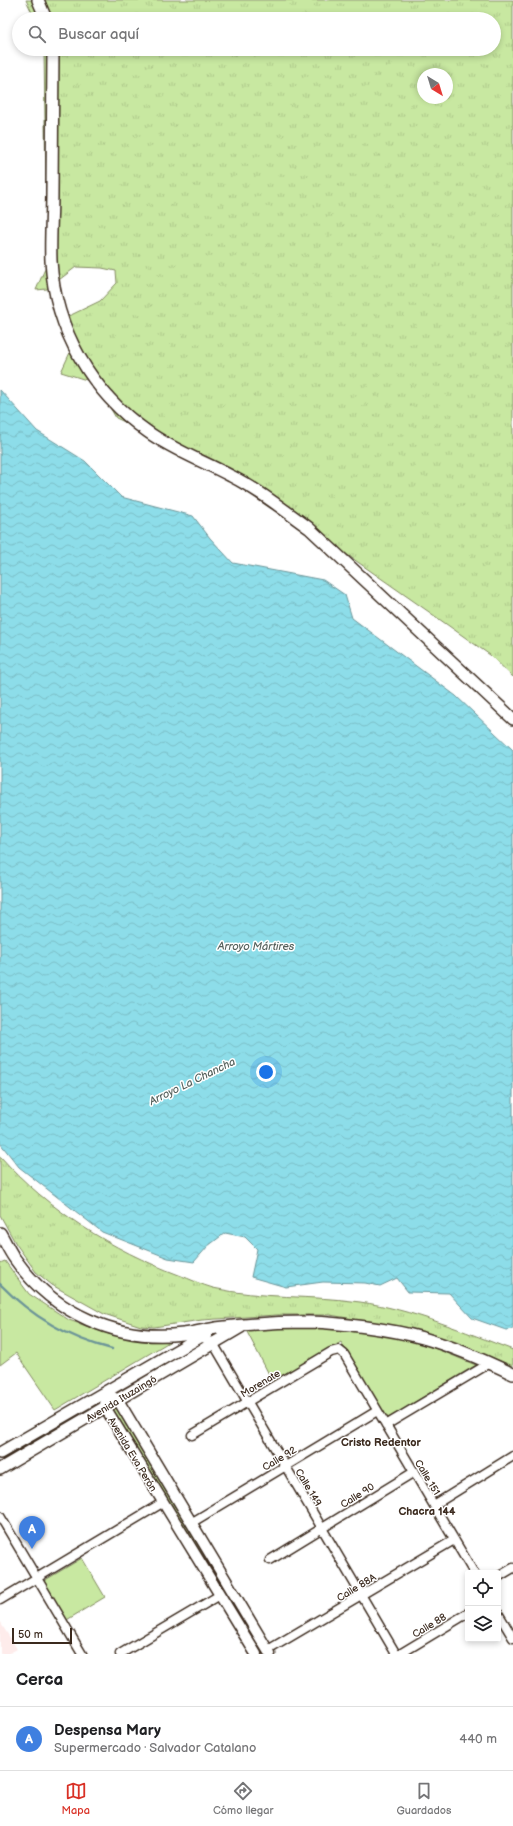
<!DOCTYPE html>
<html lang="es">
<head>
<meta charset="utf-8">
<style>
  body { margin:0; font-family:"Balsamiq Sans",sans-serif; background:#f2f2f2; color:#202124 }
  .controls { position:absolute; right:12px; bottom:12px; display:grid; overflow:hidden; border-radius:4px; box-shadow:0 2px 6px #0003 }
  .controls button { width:36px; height:36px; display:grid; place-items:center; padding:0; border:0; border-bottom:1px solid #e0e0e0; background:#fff; color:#202124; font:20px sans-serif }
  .compass { position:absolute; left:417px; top:68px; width:36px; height:36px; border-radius:50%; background:#fff; box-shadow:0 2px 6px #0003; rotate:142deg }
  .scale { position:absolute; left:12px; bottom:10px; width:60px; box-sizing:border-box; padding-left:4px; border:2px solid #3b2a1e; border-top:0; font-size:11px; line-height:14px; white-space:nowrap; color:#3b2a1e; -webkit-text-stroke:3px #fff; paint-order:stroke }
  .you { position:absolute; left:266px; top:1072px; width:14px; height:14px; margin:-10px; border:3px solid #fff; border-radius:50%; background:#1a73e8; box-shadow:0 0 0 6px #1a73e833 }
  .badge { display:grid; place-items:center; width:26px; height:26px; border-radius:50%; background:#d93025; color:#fff; font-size:13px; font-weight:700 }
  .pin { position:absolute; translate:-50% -33px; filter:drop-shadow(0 1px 2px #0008) }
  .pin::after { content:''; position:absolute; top:21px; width:14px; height:12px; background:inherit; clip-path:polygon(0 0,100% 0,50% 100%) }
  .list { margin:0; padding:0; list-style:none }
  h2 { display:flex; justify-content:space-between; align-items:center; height:52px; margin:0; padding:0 16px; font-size:17px }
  h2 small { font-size:13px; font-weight:400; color:#757577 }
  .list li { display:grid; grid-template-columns:26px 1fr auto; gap:12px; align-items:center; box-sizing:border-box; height:64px; padding:0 16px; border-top:1px solid #e0e0e0 }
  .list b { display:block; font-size:15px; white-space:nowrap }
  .list p { margin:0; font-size:13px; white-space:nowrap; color:#757577 }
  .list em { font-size:13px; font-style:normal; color:#757577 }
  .icon { flex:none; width:22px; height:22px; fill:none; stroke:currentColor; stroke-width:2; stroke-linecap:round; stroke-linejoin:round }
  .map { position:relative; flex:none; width:513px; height:1654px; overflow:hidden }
  .search { position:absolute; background:#fff; box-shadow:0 2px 6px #0003; left:12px; right:12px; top:12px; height:44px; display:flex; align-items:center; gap:10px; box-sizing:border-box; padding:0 14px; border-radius:22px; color:#757577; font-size:15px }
  .sheet { height:116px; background:#fff }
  nav { display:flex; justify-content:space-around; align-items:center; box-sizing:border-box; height:56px; border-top:1px solid #e0e0e0; background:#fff; font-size:11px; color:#757577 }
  nav a { display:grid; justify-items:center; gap:2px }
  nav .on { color:#d93025 }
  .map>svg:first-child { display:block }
</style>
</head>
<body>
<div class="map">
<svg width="513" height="1654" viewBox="0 0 513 1654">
  <defs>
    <pattern id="grass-tufts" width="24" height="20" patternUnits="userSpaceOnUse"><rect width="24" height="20" fill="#c8e8a1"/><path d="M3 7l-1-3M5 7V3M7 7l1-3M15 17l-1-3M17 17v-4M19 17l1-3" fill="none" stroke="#adc78a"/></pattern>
    <pattern id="water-waves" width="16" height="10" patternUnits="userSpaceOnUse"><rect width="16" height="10" fill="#8ddde9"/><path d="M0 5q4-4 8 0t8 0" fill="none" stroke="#7bbec7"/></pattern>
  </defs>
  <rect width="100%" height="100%" fill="#fff"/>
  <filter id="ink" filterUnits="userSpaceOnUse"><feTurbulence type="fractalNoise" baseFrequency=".025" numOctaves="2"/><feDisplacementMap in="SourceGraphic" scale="8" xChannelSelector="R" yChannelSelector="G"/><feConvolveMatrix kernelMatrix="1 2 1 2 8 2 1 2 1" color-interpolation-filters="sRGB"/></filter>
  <g filter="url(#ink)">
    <path fill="#feeceb" d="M 0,1622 L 17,1649 L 8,1654 L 0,1654 Z"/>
    <path fill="url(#grass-tufts)" stroke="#828960" fill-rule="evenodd" d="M 26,0 L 513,0 L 513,677 L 490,655 L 422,607 L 309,528 L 254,496 L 233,476 L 199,466 L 154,443 L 148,433 L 116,418 L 96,383 L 61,372 L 73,346 L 61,317 L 71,315 L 100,301 L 117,283 L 116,271 L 102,268 L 76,267 L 47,289 L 36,290 L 47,264 L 44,49 L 494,49 L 494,19 L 35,19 ZM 423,74 L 447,74 L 447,98 L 423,98 Z
      M 0,1156 C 48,1210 112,1250 179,1275 C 190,1279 202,1285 213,1288 C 262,1299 311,1295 360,1302 C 411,1309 465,1332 513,1350 L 513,1366 L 447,1340 L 389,1325 L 330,1315 L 276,1315 L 202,1320 L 154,1327 L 141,1326 L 104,1314 L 52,1285 L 36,1272 L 16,1244 L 0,1215 Z
      M 114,1405 L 264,1654 L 258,1654 L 110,1407 Z"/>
    <path fill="#c8e8a1" stroke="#828960" d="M 5,1261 L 29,1294 L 69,1320 L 109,1334 L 169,1342 L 55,1410 L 16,1353 L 0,1365 L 0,1263 Z
      M 271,1326 C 324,1326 377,1329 428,1346 C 444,1351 460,1359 476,1365 L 385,1420 L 341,1342 L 273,1382 L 246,1330 Z
      M 82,1558 L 105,1597 L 65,1621 L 42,1582 Z"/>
    <path fill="url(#water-waves)" stroke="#6c9598" d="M 0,390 L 37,431 L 85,461 L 121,497 L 193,516 L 210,538 L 233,563 L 323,580 L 345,595 L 352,618 L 456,696 L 513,750 L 513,1329 L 506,1330 L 472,1318 L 449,1293 L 408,1292 L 397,1278 L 380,1286 L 365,1283 L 323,1282 L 286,1287 L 251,1277 L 257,1249 L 245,1237 L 225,1233 L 208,1246 L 194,1262 L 168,1258 L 102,1232 L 19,1167 L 0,1143 Z"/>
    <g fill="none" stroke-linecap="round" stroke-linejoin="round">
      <path stroke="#6c9598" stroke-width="2.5" d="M 0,1284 C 32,1317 68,1338 112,1349"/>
      <defs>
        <path id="minor" d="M 200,1337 L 208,1340 L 213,1343 L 396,1654
          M 386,1425 L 490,1363
          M 192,1435 L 331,1352 L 339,1350 L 344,1354 L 474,1573
          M 434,1505 L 513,1456
          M 0,1516 L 82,1654
          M 191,1523 L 377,1411
          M 270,1560 L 414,1472
          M 498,1577 L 513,1568
          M 0,1600 L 162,1503
          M 498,1613 L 513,1638
          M 268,1650 L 454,1540
          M 120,1654 L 220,1595
          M 400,1654 L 468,1613"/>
        <path id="tertiary" d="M 256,1654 L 105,1407 L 106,1393 L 118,1400 L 270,1654"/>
        <path id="secondary" d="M 38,0 L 46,19
          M 53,49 C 53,96 52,144 52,192 C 52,215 50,238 51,261 C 55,330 92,393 148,432 C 173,450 203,461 231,476 C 259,490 284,510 309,528 L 513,719
          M 0,1233 C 5,1241 9,1251 15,1259 C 53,1313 117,1342 183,1334 C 194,1333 205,1330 216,1328 C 246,1324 278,1322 309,1322 C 342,1323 391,1329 423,1338 C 454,1347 484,1360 513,1374
          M 0,1453 L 207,1333
          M 0,1469 L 241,1327"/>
      </defs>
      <use href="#minor" stroke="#3b2a1e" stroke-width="11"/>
      <use href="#tertiary" stroke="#3b2a1e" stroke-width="13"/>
      <use href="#secondary" stroke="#3b2a1e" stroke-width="14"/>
      <use href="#minor" stroke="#fff" stroke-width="8"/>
      <use href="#tertiary" stroke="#fff" stroke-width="10"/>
      <use href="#secondary" stroke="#fff" stroke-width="11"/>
    </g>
  </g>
  <g text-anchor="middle" stroke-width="3" stroke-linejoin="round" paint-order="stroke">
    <g font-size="10" fill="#3b2a1e" stroke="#fff">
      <text transform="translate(260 1383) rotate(-31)" y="4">Morenate</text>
      <text transform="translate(121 1398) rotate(-31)" y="4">Avenida Ituzaingó</text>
      <text transform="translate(133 1454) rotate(59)" y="4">Avenida Eva Perón</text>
      <text transform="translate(279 1458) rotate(-31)" y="4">Calle 92</text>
      <text transform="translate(428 1477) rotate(59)" y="4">Calle 151</text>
      <text transform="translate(309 1487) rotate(59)" y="4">Calle 149</text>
      <text transform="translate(357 1495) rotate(-32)" y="4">Calle 90</text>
      <text transform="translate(356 1587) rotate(-31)" y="4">Calle 88A</text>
      <text transform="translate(429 1625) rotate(-31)" y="4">Calle 88</text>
    </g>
    <g font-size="11" font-style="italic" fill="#54605b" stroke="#fff">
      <text x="256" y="950">Arroyo Mártires</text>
      <text transform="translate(192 1081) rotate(-26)" y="4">Arroyo La Chancha</text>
    </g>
    <g font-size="11" font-weight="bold" fill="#3b2a1e" stroke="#fff">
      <text x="381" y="1446">Cristo Redentor</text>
      <text x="427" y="1515">Chacra 144</text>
    </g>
  </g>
</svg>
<div class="controls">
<button><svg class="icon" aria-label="locate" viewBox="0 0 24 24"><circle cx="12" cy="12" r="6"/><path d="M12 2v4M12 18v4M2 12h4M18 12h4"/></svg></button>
<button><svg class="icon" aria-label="layers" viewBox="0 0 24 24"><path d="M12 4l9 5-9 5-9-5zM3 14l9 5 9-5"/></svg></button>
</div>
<svg class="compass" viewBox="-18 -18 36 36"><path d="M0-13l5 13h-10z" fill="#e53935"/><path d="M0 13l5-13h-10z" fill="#757577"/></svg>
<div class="scale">50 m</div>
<div class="you"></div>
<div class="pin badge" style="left:32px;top:1549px;background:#3f7fe0">A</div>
<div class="search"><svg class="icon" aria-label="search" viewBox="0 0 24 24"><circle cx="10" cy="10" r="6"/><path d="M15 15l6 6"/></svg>Buscar aquí</div>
</div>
<section class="sheet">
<h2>Cerca<small></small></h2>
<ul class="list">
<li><span class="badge" style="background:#3f7fe0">A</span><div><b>Despensa Mary</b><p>Supermercado · Salvador Catalano</p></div><em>440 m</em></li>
</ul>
</section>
<nav>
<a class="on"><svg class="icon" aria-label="map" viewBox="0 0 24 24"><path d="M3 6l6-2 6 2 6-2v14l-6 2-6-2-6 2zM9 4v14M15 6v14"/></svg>Mapa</a>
<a><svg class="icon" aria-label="directions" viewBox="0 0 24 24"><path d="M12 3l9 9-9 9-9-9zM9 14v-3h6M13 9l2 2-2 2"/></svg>Cómo llegar</a>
<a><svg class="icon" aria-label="saved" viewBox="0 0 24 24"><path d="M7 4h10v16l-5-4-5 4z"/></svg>Guardados</a>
</nav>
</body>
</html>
